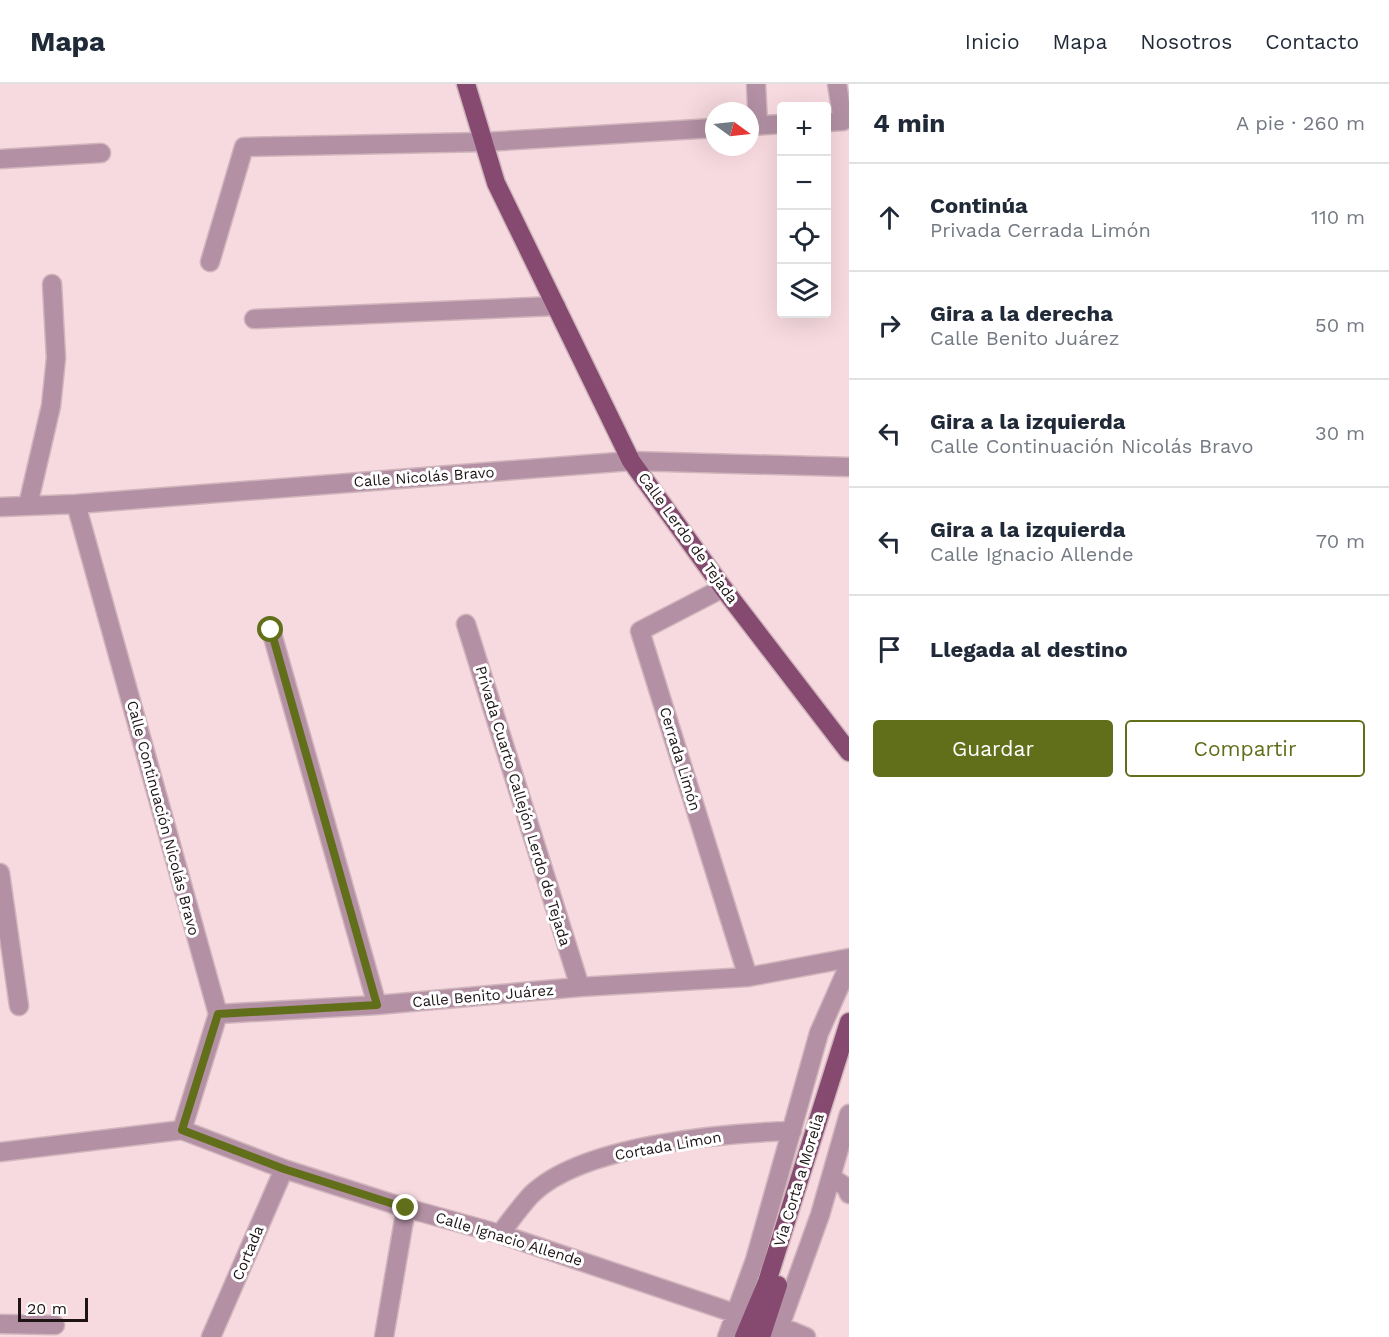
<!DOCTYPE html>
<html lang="es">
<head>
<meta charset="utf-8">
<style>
  body { margin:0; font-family:"Work Sans",sans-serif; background:#f6f6f7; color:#1f2937 }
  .controls { position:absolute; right:18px; top:18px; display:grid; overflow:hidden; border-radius:6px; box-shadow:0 6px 24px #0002 }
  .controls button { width:54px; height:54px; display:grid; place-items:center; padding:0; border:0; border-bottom:2px solid #e0e1e3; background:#fff; color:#1f2937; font:30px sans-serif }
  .compass { position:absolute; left:705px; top:18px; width:54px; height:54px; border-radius:50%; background:#fff; box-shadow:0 6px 24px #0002; rotate:105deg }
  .scale { position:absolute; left:18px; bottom:15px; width:70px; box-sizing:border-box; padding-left:6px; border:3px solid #1e1416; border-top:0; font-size:16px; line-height:21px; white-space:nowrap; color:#1e1416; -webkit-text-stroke:4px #fff; paint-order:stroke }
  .stop { position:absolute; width:18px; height:18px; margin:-14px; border:4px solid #626f1a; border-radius:50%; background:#fff }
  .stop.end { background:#626f1a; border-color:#fff; box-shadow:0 2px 6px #0008 }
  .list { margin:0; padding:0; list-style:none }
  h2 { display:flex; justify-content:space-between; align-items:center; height:78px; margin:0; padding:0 24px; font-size:26px }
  h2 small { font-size:20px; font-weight:400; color:#747a83 }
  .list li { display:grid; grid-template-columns:39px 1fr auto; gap:18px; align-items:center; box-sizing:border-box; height:108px; padding:0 24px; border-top:2px solid #e0e1e3 }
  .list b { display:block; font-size:22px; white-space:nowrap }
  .list p { margin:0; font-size:20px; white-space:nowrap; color:#747a83 }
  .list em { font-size:20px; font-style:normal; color:#747a83 }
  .actions { display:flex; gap:12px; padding:18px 24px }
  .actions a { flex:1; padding:14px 0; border:2px solid #626f1a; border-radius:6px; text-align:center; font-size:21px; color:#626f1a }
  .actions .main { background:#626f1a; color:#fff }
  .icon { flex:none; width:33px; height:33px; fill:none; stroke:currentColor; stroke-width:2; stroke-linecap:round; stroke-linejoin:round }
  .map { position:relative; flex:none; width:849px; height:1253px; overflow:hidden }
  header { display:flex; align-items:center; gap:36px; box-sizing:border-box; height:84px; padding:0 30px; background:#fff; border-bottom:2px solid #e0e1e3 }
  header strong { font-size:28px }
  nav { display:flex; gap:33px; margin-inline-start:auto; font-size:21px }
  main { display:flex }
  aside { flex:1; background:#fff }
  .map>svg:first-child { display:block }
</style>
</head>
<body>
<header>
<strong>Mapa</strong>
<nav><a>Inicio</a><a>Mapa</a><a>Nosotros</a><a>Contacto</a></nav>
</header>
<main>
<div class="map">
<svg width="849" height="1253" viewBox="0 0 849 1253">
  <rect width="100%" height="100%" fill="#f7dae0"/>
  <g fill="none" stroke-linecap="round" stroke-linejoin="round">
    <defs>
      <path id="minor" d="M 756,0 L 758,41
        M 826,38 L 843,37 L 837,0
        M 750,42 L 782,40
        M 0,75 L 101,69
        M 210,178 L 244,63 L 484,58 L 714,44
        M 254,235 L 556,222
        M 76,420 L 218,930 L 182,1046
        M 28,421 L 51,322 L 56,274 L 52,200
        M 0,423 L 76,420 L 631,377 L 849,383
        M 723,504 L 640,547 L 748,893
        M 466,540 L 580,903
        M 271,546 L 377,921
        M 0,789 L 19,922
        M 218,930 L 377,921 L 580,903 L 748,893 L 849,874
        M 0,1068 L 182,1046 L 284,1085 L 406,1124 L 500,1150 L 737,1230
        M 831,1093 L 846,1103 L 849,1110
        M 500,1150 C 510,1137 520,1123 531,1111 C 581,1061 723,1049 792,1047
        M 0,1240 L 55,1241
        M 782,1243 L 806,1253
        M 211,1253 L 284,1085
        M 384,1253 L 406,1124
        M 727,1253 L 755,1176 L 819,949 L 849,881
        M 776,1253 L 820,1131 L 849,1030"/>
      <path id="major" d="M 466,0 L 496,99 L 631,377 L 723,504 L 849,668
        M 744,1253 L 767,1198 L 849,938
        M 761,1253 L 778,1201"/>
    </defs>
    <use href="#minor" stroke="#d0b6bc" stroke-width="21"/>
    <use href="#major" stroke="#d0b6bc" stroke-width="21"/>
    <use href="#minor" stroke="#b390a4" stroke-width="18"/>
    <use href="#major" stroke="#864a70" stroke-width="18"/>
  </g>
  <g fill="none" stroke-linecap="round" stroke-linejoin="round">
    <path stroke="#626f1a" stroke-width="8" d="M 271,546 L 377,921 L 218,930 L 182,1046 L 284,1085 L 406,1124"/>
  </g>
  <g text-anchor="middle" stroke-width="6" stroke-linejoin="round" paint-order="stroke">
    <g font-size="15" fill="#1e1416" stroke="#fff">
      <text transform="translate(424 393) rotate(-4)" y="5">Calle Nicolás Bravo</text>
      <text transform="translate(688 454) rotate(54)" y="5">Calle Lerdo de Tejada</text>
      <text transform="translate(680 675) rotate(73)" y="5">Cerrada Limón</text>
      <text transform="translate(523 722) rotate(73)" y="5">Privada Cuarto Callejón Lerdo de Tejada</text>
      <text transform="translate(163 734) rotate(75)" y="5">Calle Continuación Nicolás Bravo</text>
      <text transform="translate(483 912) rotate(-5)" y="5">Calle Benito Juárez</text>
      <text transform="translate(668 1062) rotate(-10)" y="5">Cortada Limon</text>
      <text transform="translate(799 1096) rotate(-73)" y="5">Via Corta a Morelia</text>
      <text transform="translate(509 1155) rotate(17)" y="5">Calle Ignacio Allende</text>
      <text transform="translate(248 1169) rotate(-67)" y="5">Cortada</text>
    </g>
  </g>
</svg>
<div class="controls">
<button>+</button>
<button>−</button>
<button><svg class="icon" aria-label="locate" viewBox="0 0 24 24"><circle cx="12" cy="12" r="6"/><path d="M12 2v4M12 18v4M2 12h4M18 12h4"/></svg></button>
<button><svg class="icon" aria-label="layers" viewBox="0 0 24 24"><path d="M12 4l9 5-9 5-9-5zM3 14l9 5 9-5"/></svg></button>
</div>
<svg class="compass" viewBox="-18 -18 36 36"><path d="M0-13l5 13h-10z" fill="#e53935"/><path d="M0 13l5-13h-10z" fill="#747a83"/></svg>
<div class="scale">20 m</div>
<div class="stop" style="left:271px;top:546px"></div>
<div class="stop end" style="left:406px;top:1124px"></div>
</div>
<aside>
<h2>4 min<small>A pie · 260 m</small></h2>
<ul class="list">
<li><svg class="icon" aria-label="ahead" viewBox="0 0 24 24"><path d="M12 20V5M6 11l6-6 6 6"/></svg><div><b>Continúa</b><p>Privada Cerrada Limón</p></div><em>110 m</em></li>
<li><svg class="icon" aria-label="right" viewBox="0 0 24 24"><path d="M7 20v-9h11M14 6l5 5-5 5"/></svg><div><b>Gira a la derecha</b><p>Calle Benito Juárez</p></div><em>50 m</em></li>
<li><svg class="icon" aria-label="left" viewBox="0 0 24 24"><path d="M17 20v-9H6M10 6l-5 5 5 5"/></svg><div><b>Gira a la izquierda</b><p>Calle Continuación Nicolás Bravo</p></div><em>30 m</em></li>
<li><svg class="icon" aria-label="left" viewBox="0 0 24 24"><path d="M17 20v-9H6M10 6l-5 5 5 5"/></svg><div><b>Gira a la izquierda</b><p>Calle Ignacio Allende</p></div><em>70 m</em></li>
<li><svg class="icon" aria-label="arrive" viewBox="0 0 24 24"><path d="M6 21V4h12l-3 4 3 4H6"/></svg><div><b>Llegada al destino</b></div></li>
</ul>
<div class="actions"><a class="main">Guardar</a><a>Compartir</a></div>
</aside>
</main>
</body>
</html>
